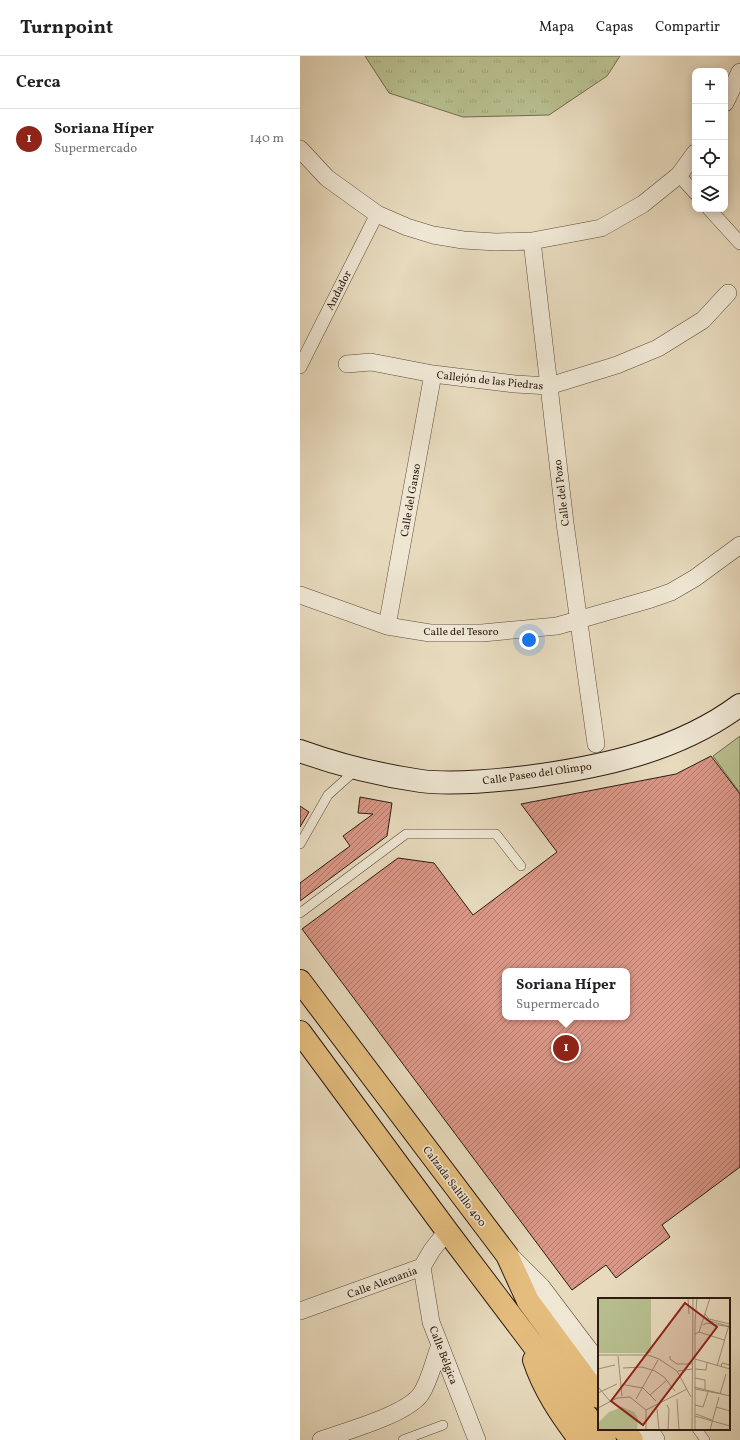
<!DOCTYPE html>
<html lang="es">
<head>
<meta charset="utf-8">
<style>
  body { margin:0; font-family:Vollkorn,serif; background:#f6f6f6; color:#202124 }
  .controls { position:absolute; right:12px; top:12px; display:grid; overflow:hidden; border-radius:8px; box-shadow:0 2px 10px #0003 }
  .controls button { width:36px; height:36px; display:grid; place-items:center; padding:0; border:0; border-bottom:1px solid #e0e0e0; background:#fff; color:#202124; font:20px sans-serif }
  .you { position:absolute; left:229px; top:584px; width:14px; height:14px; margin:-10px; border:3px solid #fff; border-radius:50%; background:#1a73e8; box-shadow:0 0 0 6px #1a73e833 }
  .badge { display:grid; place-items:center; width:26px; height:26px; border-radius:50%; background:#8f2418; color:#fff; font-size:13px; font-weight:700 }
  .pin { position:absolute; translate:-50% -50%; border:2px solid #fff; box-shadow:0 1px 4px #0006 }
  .popup { position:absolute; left:202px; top:912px; width:128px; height:52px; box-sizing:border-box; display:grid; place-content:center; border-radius:8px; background:#fff; filter:drop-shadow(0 1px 3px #0005); font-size:13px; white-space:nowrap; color:#757577 }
  .popup b { font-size:15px; color:#202124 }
  .popup::after { content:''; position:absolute; left:50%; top:100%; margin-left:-8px; border:8px solid transparent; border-top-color:#fff }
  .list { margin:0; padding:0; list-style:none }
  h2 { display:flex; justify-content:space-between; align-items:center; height:52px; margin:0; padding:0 16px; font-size:17px }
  h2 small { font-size:13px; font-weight:400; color:#757577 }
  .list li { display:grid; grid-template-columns:26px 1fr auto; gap:12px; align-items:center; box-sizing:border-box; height:60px; padding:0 16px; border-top:1px solid #e0e0e0 }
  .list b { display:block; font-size:15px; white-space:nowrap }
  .list p { margin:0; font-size:13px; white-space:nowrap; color:#757577 }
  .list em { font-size:13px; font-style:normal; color:#757577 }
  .icon { flex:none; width:22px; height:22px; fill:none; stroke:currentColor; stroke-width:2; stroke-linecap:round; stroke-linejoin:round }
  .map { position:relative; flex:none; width:440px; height:1384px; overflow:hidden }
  header { display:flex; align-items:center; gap:24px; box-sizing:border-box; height:56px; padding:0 20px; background:#fff; border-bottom:1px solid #e0e0e0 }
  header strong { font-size:19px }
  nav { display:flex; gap:22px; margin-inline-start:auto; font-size:14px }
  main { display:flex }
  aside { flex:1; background:#fff }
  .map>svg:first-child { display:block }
</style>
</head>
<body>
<header>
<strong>Turnpoint</strong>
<nav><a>Mapa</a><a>Capas</a><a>Compartir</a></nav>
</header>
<main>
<aside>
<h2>Cerca<small></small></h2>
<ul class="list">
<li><span class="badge">1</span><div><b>Soriana Híper</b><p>Supermercado</p></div><em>140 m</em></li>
</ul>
</aside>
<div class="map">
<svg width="440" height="1384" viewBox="0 0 440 1384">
  <defs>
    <pattern id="grass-tufts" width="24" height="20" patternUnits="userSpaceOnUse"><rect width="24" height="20" fill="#b8bf8f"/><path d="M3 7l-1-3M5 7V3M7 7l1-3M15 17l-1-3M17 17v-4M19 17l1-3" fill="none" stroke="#9ea47a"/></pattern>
    <pattern id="building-hatch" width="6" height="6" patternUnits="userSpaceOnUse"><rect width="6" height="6" fill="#da9686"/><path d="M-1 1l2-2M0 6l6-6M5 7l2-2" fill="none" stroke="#b17a6c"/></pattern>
  </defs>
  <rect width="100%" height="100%" fill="#e7dabd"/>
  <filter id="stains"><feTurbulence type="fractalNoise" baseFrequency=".005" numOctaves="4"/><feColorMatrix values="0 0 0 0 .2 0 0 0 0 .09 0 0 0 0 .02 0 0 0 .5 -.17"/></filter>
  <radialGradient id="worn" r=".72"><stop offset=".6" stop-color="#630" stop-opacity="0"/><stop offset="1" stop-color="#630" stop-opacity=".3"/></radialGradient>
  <path fill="url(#grass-tufts)" stroke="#726d50" d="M 65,0 L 320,0 L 307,20 L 249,59 L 163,61 L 89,37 Z"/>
  <path fill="#b8bf8f" stroke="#726d50" d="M 440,680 L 440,737 L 413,700 Z"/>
  <path fill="url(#building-hatch)" stroke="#2d1b11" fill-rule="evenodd" d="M 411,700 L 440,738 L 440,1111 L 362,1169 L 370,1181 L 316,1222 L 306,1209 L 272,1234 L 2,873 L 98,802 L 134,807 L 173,859 L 257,796 L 221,748 L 376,718 ZM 205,915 L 327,915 L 327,961 L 205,961 Z
    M 60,741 L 92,747 L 87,780 L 0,845 L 0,827 L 50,790 L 43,780 L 73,758 L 58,757 Z
    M 0,750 L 9,756 L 0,771 Z"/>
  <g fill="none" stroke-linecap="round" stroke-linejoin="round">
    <defs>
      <path id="service" d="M 0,788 L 28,739 L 57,713
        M 0,857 L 106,778 L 196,778 L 221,810
        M 397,1373 L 405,1384
        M 103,1384 L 143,1369"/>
      <path id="pedestrian" d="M 379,119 L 395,137
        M 409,153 L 440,187
        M 0,311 L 77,158"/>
      <path id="minor" d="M 425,47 L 440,16
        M 0,93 L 27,122 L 77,158 L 107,171 L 133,179 L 163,184 L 196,186 L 232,185 L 301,172 L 343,148 L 379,119 L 395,97
        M 232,185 L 265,467 L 296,688
        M 47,308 L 71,306 L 133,318 L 215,328 L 249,330 L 317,309 L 358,292 L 403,264 L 428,237
        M 0,539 L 87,570 L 130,577 L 182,577 L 257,570 L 351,543 L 371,536 L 395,522 L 440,489
        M 87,570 L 133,318
        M 122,1211 L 131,1266 L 177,1384
        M 0,1255 L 122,1211 L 132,1194 L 147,1175
        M 21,1384 C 46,1375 106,1359 121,1338 C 130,1324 134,1304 140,1289"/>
      <path id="tertiary" d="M 209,1201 L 240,1232 L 299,1310
        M 346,1373 L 354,1384"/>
      <path id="secondary" d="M 0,695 C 39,709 80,719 121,725 C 153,729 194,725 227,721 C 302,711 378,695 440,649"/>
      <path id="primary" d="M 0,925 L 207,1199 L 228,1245 L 299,1341
        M 0,976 L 147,1175 L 305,1384
        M 234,1304 C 244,1334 261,1359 280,1384
        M 323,1373 L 332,1384"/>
    </defs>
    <use href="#service" stroke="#5c4b3c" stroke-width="10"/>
    <use href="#pedestrian" stroke="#5c4b3c" stroke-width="14"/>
    <use href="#minor" stroke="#5c4b3c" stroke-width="18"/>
    <use href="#tertiary" stroke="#5c4b3c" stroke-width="22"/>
    <use href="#secondary" stroke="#2d1b11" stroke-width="24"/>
    <use href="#primary" stroke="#2d1b11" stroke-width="24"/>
    <use href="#service" stroke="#efe7d4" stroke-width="9"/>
    <use href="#pedestrian" stroke="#efe7d4" stroke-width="13"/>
    <use href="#minor" stroke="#efe7d4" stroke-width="17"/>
    <use href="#tertiary" stroke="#efe7d4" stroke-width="21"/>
    <use href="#secondary" stroke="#efe7d4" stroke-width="22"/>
    <use href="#primary" stroke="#e4bd7e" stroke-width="22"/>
  </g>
  <g text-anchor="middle" stroke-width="3.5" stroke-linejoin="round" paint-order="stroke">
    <g font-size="11" fill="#2d1b11" stroke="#efe7d4">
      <text transform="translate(38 234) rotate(-63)" y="4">Andador</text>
      <text transform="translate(190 324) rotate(6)" y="4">Callejón de las Piedras</text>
      <text transform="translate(261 437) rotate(-97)" y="4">Calle del Pozo</text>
      <text transform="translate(110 444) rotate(-80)" y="4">Calle del Ganso</text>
      <text x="161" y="579">Calle del Tesoro</text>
      <text transform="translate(237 717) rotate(-8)" y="4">Calle Paseo del Olimpo</text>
      <text transform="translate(155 1130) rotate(53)" y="4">Calzada Saltillo 400</text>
      <text transform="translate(82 1226) rotate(-20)" y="4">Calle Alemania</text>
      <text transform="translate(144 1299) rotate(69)" y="4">Calle Bélgica</text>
    </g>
  </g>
  <g transform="translate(298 1242)">
    <rect width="132" height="132" fill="#e7dabd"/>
    <path d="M 24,109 L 36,114 L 40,120 L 39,132 L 0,132 L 0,125 L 11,114 Z" fill="#b8bf8f"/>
    <path d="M 0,0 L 53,0 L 53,55 L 0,55 Z" fill="#b8bf8f"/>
    <path fill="none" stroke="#9d8e78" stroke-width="1" d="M 90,0 L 91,16M 107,16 L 111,21 L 132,26M 108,22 L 130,28M 97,24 L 99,0M 105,27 L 109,25 L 132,29M 101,34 L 112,0M 97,36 L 101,34 L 126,42M 0,57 L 50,57 L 61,61 L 79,73 L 93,99M 20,58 L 24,98M 72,58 L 72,61 L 79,66 L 94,66M 97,61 L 132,71M 119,68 L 131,27M 123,69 L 124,65 L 132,67M 25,70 L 44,69 L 57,73 L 66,79 L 77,93M 0,71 L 17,67M 97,71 L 108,72 L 109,65M 80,73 L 94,71M 97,80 L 107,82 L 107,91M 27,87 L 45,90 L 58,103M 0,89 L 12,103M 96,89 L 132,98M 97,91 L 124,96M 0,95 L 19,86M 122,96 L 128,76M 52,97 L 69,82M 38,101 L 60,62M 79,101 L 81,132M 69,107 L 71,111 L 70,132M 97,107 L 105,109 L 110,94M 118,109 L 132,113M 0,110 L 19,100 L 32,99 L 48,112 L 48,132M 59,111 L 61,132M 48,112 L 89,91M 98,116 L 114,122M 97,118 L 132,128M 94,132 L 95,0M 97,132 L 97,24M 112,132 L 121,99"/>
    <path fill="#8f2418" fill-opacity="0.15" stroke="#8f2418" stroke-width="2" d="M 87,5 L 119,29 L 45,127 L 13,103 Z"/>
    <rect width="132" height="132" fill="none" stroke="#2d1b11" stroke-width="2"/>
  </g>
  <rect width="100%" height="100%" filter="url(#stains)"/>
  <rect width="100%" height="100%" fill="url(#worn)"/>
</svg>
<div class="controls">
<button>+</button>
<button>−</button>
<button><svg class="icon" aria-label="locate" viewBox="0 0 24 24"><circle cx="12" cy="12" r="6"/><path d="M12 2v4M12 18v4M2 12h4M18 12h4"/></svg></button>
<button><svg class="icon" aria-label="layers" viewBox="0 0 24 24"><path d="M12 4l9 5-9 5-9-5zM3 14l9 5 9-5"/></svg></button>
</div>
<div class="you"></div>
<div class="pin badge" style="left:266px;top:992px">1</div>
<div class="popup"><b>Soriana Híper</b>Supermercado</div>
</div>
</main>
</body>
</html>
